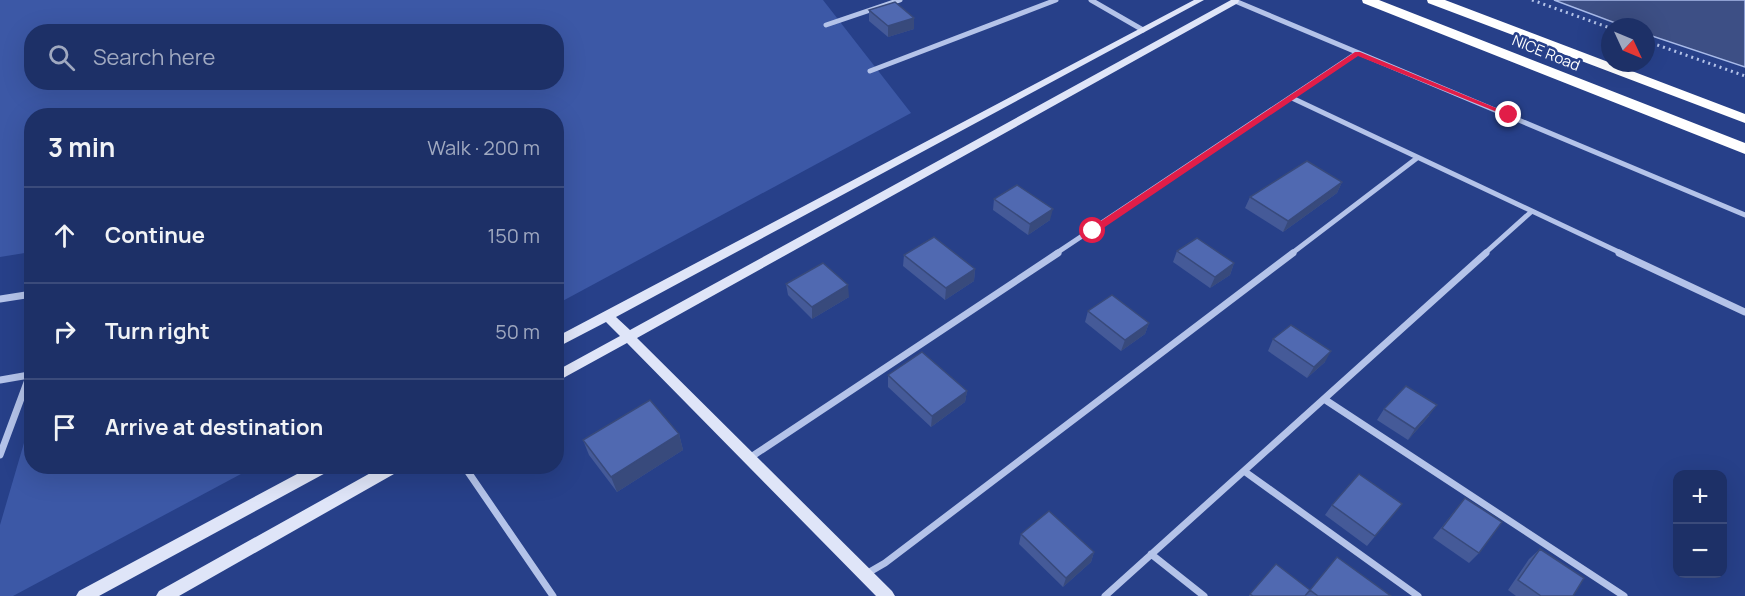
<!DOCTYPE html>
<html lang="en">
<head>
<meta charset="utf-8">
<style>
  body { margin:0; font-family:Manrope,sans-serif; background:#2a3c70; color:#f1f3f6 }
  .controls { position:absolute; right:18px; bottom:18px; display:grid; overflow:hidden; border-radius:12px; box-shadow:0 6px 24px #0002 }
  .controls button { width:54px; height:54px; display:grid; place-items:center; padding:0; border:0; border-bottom:2px solid #3b4b7b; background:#1d3067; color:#f1f3f6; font:30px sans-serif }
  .compass { position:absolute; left:1601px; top:18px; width:54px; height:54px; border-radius:50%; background:#1d3067; box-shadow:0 6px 24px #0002; rotate:134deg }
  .stop { position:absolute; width:18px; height:18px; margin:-14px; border:4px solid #e11d48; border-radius:50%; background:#fff }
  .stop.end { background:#e11d48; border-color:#fff; box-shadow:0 2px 6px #0008 }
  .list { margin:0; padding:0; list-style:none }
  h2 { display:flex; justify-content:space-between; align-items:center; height:78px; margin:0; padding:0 24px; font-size:26px }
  h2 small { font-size:20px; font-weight:400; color:#a0a9c0 }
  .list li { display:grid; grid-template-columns:39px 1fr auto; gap:18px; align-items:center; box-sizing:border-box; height:96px; padding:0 24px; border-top:2px solid #3b4b7b }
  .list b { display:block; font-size:22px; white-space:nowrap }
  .list em { font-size:20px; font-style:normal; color:#a0a9c0 }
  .icon { flex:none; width:33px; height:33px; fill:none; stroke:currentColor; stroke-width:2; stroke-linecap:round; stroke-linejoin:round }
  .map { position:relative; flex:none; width:1745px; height:596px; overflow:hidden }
  .search { position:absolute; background:#1d3067; box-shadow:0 6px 24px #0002; left:24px; top:24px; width:540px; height:66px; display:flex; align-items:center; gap:15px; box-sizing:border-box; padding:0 21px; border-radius:24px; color:#a0a9c0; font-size:22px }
  .panel { position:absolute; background:#1d3067; box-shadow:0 6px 24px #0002; left:24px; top:108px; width:540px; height:366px; border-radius:24px }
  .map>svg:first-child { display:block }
</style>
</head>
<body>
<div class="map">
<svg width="1745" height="596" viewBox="0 0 1745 596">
  <rect width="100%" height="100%" fill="#274089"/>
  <path fill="#3c58a6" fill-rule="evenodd" d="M 0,0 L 823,0 L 911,113 L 557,304 L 556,116 L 32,116 L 31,252 L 0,257 ZM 32,32 L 556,32 L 556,82 L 32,82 Z
    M 31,419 L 32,466 L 254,467 L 13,596 L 0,596 L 0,525 Z"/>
  <path fill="#3d4f85" stroke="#a9bbea" stroke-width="1.5" d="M 1554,0 L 1745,0 L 1745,67 L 1646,34 L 1646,27 L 1626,27 Z"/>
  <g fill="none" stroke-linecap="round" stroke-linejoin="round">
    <path stroke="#b4c3e9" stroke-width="3" stroke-dasharray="2 4" stroke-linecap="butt" d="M 1532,0 L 1610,28
      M 1646,41 L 1745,76"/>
    <path stroke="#b4c3e9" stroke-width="5" d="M 1091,0 L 1143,30
      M 1235,1 L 1745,215
      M 826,25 L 900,0
      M 870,71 L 1056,0
      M 1292,98 L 1623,254
      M 1055,254 L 1357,53
      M 1291,254 L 1417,158
      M 1484,254 L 1531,212"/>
    <path stroke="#b4c3e9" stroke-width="7" d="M 1619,253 L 1745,312
      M 0,299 L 32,294
      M 0,380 L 29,375
      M 1324,399 L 1624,596
      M 0,455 L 32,369
      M 751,457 L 1058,253
      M 464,466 L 553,596
      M 1244,471 L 1418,596
      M 1151,554 L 1204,596
      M 866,574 L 885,563 L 1293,253
      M 1105,596 L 1486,253"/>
    <path fill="#dfe5f8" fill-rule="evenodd" d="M 1194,0 L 1204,0 L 616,317 L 630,330 L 1231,0 L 1239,0 L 1238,3 L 637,338 L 892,591 L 895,596 L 876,596 L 627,343 L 556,382 L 556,371 L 620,336 L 606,322 L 556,348 L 556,337 Z
      M 312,466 L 333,466 L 331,470 L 99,596 L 76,596 L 79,591 Z
      M 383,466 L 403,466 L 401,470 L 179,596 L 156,596 L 159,591 Z"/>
    <path fill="#fff" fill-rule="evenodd" d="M 1362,0 L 1379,0 L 1745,143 L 1745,154 L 1363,3 Z
      M 1427,0 L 1445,0 L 1745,114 L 1745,123 L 1428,3 Z"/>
  </g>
  <path fill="#455a98" d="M 869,10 L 914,18 L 914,29 L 888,37 L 869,21 Z
    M 1342,182 L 1337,193 L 1283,232 L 1245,208 L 1250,197 Z
    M 994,199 L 1050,220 L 1028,235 L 993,210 Z
    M 1177,251 L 1234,263 L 1230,275 L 1210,288 L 1173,262 Z
    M 904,255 L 975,269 L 974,281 L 945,300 L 903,266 Z
    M 786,284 L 849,297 L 812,319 L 788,295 Z
    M 1088,311 L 1149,323 L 1145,334 L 1121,351 L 1085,322 Z
    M 1273,339 L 1325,362 L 1307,378 L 1268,351 Z
    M 888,375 L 967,391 L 965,402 L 931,427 L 888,387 Z
    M 1384,409 L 1429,416 L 1408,440 L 1377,420 Z
    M 679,434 L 683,450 L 617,492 L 589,455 L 583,440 Z
    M 1465,498 L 1479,553 L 1469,563 L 1433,538 Z
    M 1402,504 L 1367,546 L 1325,515 L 1332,505 Z
    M 1021,534 L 1094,552 L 1091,562 L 1063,587 L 1019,544 Z
    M 1540,549 L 1573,596 L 1516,596 L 1508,590 L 1529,559 Z
    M 1310,590 L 1391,596 L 1249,596 L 1250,594 Z"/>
  <path fill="#384a7c" d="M 914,18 L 914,29 L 888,37 L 888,26 Z
    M 1342,182 L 1337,193 L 1283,232 L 1288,221 Z
    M 1053,209 L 1050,220 L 1028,235 L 1030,224 Z
    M 1234,263 L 1230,275 L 1210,288 L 1215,277 Z
    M 975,269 L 974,281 L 945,300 L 946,288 Z
    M 848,285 L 849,297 L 812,319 L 812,307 Z
    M 1149,323 L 1145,334 L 1121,351 L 1125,340 Z
    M 1331,351 L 1325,362 L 1307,378 L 1314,367 Z
    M 967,391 L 965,402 L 931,427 L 932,416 Z
    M 1437,405 L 1429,416 L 1408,440 L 1415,429 Z
    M 679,434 L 683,450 L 617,492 L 611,477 Z
    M 1094,552 L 1091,562 L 1063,587 L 1066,578 Z"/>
  <path fill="#5069b1" stroke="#384a7c" stroke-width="1.5" d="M 895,2 L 914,18 L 888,26 L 869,10 Z
    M 1307,161 L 1342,182 L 1288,221 L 1250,197 Z
    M 1017,185 L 1053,209 L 1030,224 L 994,199 Z
    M 934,237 L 975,269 L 946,288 L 904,255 Z
    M 1197,238 L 1234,263 L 1215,277 L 1177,251 Z
    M 823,263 L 848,285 L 812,307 L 786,284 Z
    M 1112,295 L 1149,323 L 1125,340 L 1088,311 Z
    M 1291,325 L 1331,351 L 1314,367 L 1273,339 Z
    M 922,352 L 967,391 L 932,416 L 888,375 Z
    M 1406,386 L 1437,405 L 1415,429 L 1384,409 Z
    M 650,400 L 679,434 L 611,477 L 583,440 Z
    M 1359,474 L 1402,504 L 1375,536 L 1332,505 Z
    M 1465,498 L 1502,522 L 1479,553 L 1442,528 Z
    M 1049,511 L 1094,552 L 1066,578 L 1021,534 Z
    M 1540,549 L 1584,578 L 1573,596 L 1541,596 L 1518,580 Z
    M 1337,557 L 1391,596 L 1318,596 L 1310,590 Z
    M 1276,564 L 1310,590 L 1305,596 L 1253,596 L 1250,594 Z"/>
  <path fill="#e11d48" d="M 1355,52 L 1360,52 L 1513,115 L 1507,116 L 1358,56 L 1096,233 L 1089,233 L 1089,229 Z"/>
  <g text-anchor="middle" stroke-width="5" stroke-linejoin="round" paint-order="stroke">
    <g font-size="15" fill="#fff" stroke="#274089">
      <text transform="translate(1546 53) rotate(22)" y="5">NICE Road</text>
    </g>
  </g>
</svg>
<div class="controls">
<button>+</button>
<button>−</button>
</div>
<svg class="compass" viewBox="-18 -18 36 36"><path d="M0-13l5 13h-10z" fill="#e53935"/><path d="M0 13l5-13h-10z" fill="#a0a9c0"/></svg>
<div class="stop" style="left:1093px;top:231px"></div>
<div class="stop end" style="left:1509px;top:115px"></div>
<div class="search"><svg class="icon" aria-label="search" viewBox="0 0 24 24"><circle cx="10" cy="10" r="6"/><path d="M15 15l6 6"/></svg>Search here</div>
<section class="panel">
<h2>3 min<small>Walk · 200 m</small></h2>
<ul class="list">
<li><svg class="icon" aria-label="ahead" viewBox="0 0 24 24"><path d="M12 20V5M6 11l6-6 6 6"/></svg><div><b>Continue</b></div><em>150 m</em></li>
<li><svg class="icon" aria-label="right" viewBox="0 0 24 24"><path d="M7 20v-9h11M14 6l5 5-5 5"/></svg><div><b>Turn right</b></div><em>50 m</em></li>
<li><svg class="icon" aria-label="arrive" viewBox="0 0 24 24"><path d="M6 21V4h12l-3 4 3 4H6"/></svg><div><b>Arrive at destination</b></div></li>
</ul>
</section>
</div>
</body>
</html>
